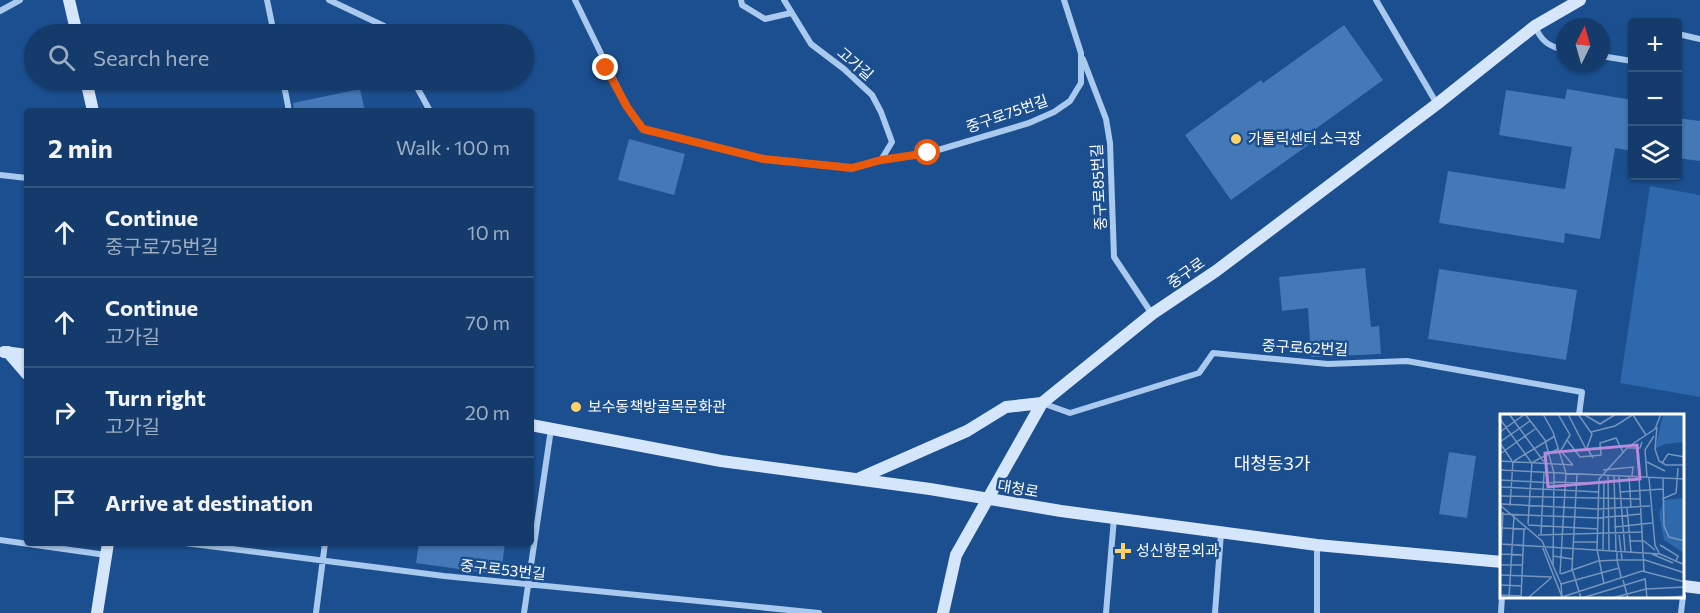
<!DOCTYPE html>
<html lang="en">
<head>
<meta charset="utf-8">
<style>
  body { margin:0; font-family:Commissioner,"Noto Sans KR",sans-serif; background:#1d4271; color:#f1f3f6 }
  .controls { position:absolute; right:18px; top:18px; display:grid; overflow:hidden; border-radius:6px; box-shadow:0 2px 4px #0004 }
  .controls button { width:54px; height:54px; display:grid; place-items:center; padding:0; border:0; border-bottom:2px solid #33557e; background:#143b6b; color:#f1f3f6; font:30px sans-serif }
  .compass { position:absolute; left:1556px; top:18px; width:54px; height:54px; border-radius:50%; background:#143b6b; box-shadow:0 2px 4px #0004; rotate:5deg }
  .stop { position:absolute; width:18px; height:18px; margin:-14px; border:4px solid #ea580c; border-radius:50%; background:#fff }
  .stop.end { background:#ea580c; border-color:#fff; box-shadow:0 2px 6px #0008 }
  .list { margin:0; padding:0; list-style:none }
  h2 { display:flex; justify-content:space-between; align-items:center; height:78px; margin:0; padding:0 24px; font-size:26px }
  h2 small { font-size:20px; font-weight:400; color:#9dadc1 }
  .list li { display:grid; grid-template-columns:39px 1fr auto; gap:18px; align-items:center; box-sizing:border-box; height:90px; padding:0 24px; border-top:2px solid #33557e }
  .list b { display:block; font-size:22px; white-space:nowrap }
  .list p { margin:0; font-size:20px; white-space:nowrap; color:#9dadc1 }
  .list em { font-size:20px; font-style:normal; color:#9dadc1 }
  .icon { flex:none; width:33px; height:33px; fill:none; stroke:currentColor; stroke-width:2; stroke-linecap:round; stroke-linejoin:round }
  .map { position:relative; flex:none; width:1700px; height:613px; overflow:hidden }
  .search { position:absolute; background:#143b6b; box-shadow:0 2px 4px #0004; left:24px; top:24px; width:510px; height:66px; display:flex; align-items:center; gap:15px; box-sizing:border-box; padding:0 21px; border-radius:33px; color:#9dadc1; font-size:22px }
  .panel { position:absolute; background:#143b6b; box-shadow:0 2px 4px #0004; left:24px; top:108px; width:510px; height:438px; border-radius:6px }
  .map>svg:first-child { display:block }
</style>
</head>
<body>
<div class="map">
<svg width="1700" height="613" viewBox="0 0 1700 613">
  <rect width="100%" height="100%" fill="#1b4f8f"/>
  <path fill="#2e69ad" d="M 1650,186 L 1700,195 L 1700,397 L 1620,383 Z"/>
  <path fill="#4478b7" d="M 1344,25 L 1383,80 L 1306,136 L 1311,143 L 1231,200 L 1185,135 L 1261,80 L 1263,83 Z
    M 360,89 L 365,111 L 294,111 L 293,103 Z
    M 1567,89 L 1632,100 L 1632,151 L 1615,148 L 1600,239 L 1565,233 L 1564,243 L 1439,223 L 1448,171 L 1565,189 L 1572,147 L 1499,135 L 1506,90 L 1565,99 Z
    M 1677,118 L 1700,121 L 1700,161 L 1677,158 Z
    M 629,139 L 685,154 L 674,195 L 618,180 Z
    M 1365,268 L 1371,327 L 1379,326 L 1381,354 L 1311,357 L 1308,308 L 1282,311 L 1279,277 Z
    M 1439,269 L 1577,290 L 1566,360 L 1428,339 Z
    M 1449,452 L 1476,456 L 1467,518 L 1439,514 Z
    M 419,543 L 505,543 L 501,575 L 416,563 Z"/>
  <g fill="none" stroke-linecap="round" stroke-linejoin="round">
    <path stroke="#a9c9ee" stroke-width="6" d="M 267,0 L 274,34
      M 329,0 L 384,26 L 388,34
      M 575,0 L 627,107 L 643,129 L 764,159 L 852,168 L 881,160 L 928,153 L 1029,123 L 1054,112 L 1070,101 L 1081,83 L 1081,53 L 1064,0
      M 741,0 L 742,5 L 765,19 L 791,13
      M 784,0 L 811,44 L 844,69 L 872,95 L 881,112 L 892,142 L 881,160
      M 1376,0 L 1437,104
      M 0,11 L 20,0
      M 1535,26 C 1541,41 1549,47 1565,50
      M 1678,34 L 1700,39
      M 1601,56 L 1632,61
      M 1083,59 L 1106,119 L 1110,143 L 1114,257 L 1152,314
      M 283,80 L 289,111
      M 413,80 L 430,111
      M 0,175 L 27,178
      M 1042,403 L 1070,413 L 1199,373 L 1213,353 L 1328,364 L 1407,361 L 1582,392 L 1579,415
      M 0,540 L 106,555
      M 185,543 L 444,576 L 819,613
      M 1317,545 L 1317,613
      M 316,613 L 325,543
      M 524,613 L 551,429
      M 1106,613 L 1114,518
      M 1215,613 L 1221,533
      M 1501,613 L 1502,596
      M 1681,613 L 1683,596"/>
    <path stroke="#d6e6fa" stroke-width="12" d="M 69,0 L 77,34
      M 86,80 L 93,111
      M 4,352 L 27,355
      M 8,352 L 27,374
      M 531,425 L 721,461 L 930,489 L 1061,511 L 1317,545 L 1502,562
      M 860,478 L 967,431 L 1006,407 L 1042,403
      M 1684,586 L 1700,588
      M 97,613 L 108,543
      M 943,613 L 956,555 L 1042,403 L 1152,314 L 1216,271 L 1437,104 L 1535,26 L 1580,0"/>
  </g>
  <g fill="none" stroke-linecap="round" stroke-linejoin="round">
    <path stroke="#ea580c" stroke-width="8" d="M 606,68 L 627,107 L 643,129 L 764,159 L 852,168 L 881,160 L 928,153"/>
  </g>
  <g fill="#ffd166" stroke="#1b4f8f" stroke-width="2">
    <circle cx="1236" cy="139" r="6"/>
    <circle cx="576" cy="407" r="6"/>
    <path d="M1120 542h6v6h6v6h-6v6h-6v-6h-6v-6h6z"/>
  </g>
  <g text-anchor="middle" stroke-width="5" stroke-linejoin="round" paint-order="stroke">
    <g font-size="15" fill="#fff" stroke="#1b4f8f">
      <text transform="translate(855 64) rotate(41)" y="5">고가길</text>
      <text transform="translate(1007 114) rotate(-19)" y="5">중구로75번길</text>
      <text transform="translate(1099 187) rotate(-93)" y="5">중구로85번길</text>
      <text transform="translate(1186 273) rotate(-35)" y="5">중구로</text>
      <text transform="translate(1305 348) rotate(3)" y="5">중구로62번길</text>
      <text transform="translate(1018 489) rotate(10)" y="5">대청로</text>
      <text transform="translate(503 570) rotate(6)" y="5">중구로53번길</text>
    </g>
    <g font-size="15" fill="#fff" stroke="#1b4f8f" text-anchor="start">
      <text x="1248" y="144">가톨릭센터 소극장</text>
      <text x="588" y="412">보수동책방골목문화관</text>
      <text x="1136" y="556">성신항문외과</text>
    </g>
    <g font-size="18" fill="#fff" stroke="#1b4f8f">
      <text x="1272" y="470">대청동3가</text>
    </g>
  </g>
  <g transform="translate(1500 414)">
    <rect width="184" height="184" fill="#1b4f8f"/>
    <path d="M 170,0 L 184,0 L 184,28 L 165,30 L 155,35 L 163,1 ZM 184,84 L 184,139 L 164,126 L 159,100 L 164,86 Z" fill="#2e69ad"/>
    <path fill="none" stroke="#7695bc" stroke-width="1.5" d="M 9,0 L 44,48M 25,0 L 45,26 L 54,59 L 53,153M 43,0 L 53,18 L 66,59 L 60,160M 58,0 L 70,21 L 60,38M 68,0 L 87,37M 78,0 L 92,20 L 87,34 L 93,44M 83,0 L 100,10 L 116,0M 133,1 L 146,21M 0,5 L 31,48M 157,13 L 155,35 L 159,47 L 166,51 L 185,51M 0,18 L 25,0M 91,18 L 115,12 L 134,0M 67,26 L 80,43 L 101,41 L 100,29 L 116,24 L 123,38M 0,28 L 30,7M 0,29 L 12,47M 128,34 L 140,34 L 142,28M 61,37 L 73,51M 0,40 L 35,15M 0,47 L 73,51M 14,47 L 55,22M 33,48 L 58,35M 147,48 L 165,57M 162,49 L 168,40 L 185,43M 0,56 L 185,65M 103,56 L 133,53 L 132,62M 77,60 L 72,155 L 81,184M 108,62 L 109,136M 114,62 L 116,137M 119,63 L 125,137M 129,63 L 131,94M 139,63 L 144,157M 147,63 L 145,36 L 154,22M 149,64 L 155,131 L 159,139M 163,64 L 164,112 L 169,123 L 185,127M 0,66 L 53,69M 53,68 L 101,69M 0,73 L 99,78M 120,78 L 163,75M 0,82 L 140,85M 162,85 L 176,79 L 178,54M 1,90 L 98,95 L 150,92M 0,91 L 42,127 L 61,170 L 62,183M 10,92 L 13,47M 127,94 L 131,138M 0,100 L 98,104 L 141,100M 28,110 L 32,48M 28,111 L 98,115M 114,113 L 152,109M 1,114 L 26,115M 41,120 L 44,58M 38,121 L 143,118M 119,121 L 122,145M 130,127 L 144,127 L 155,136M 73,128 L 98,128M 0,130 L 160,140 L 185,151M 160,131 L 178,142 L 176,147M 42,132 L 62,183M 103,136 L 104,69M 117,137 L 117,146 L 145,146 L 185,159M 1,140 L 23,141M 152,140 L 173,149M 53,142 L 72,145M 0,151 L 23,151M 0,155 L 3,98M 61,160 L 98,147 L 117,146 L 121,163M 0,161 L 52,163M 145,164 L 147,184M 123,166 L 128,184M 61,170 L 119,154M 104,170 L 97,135 L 99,65 L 128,33 L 155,15 L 161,0M 0,171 L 22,172M 0,181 L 21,182M 9,184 L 14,102M 21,184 L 24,115M 28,184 L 51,164M 59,184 L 142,157 L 185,168M 82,184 L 145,165M 112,184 L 146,175 L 185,173M 159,184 L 185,182"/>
    <path fill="#b68bdc" fill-opacity="0.15" stroke="#b68bdc" stroke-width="3" d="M 137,31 L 140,65 L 48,73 L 45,39 Z"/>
    <rect width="184" height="184" fill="none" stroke="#fff" stroke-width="3"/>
  </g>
</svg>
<div class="controls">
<button>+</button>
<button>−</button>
<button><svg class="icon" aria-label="layers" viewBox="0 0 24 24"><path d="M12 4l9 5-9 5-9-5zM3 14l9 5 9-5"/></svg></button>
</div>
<svg class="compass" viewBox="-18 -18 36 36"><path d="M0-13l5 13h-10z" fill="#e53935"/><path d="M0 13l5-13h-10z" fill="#9dadc1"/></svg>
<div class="stop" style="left:928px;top:153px"></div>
<div class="stop end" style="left:606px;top:68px"></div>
<div class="search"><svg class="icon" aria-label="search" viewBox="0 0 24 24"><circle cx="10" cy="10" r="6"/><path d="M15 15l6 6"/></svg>Search here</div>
<section class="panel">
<h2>2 min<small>Walk · 100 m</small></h2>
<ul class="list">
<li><svg class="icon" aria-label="ahead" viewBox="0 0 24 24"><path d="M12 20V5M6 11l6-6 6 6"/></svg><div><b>Continue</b><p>중구로75번길</p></div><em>10 m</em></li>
<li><svg class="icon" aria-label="ahead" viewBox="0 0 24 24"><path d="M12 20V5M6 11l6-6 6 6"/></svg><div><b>Continue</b><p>고가길</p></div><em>70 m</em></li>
<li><svg class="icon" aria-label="right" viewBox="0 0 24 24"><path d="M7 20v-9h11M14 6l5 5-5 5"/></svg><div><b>Turn right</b><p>고가길</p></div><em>20 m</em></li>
<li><svg class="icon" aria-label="arrive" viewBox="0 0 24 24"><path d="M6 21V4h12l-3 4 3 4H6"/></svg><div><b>Arrive at destination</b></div></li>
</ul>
</section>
</div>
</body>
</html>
